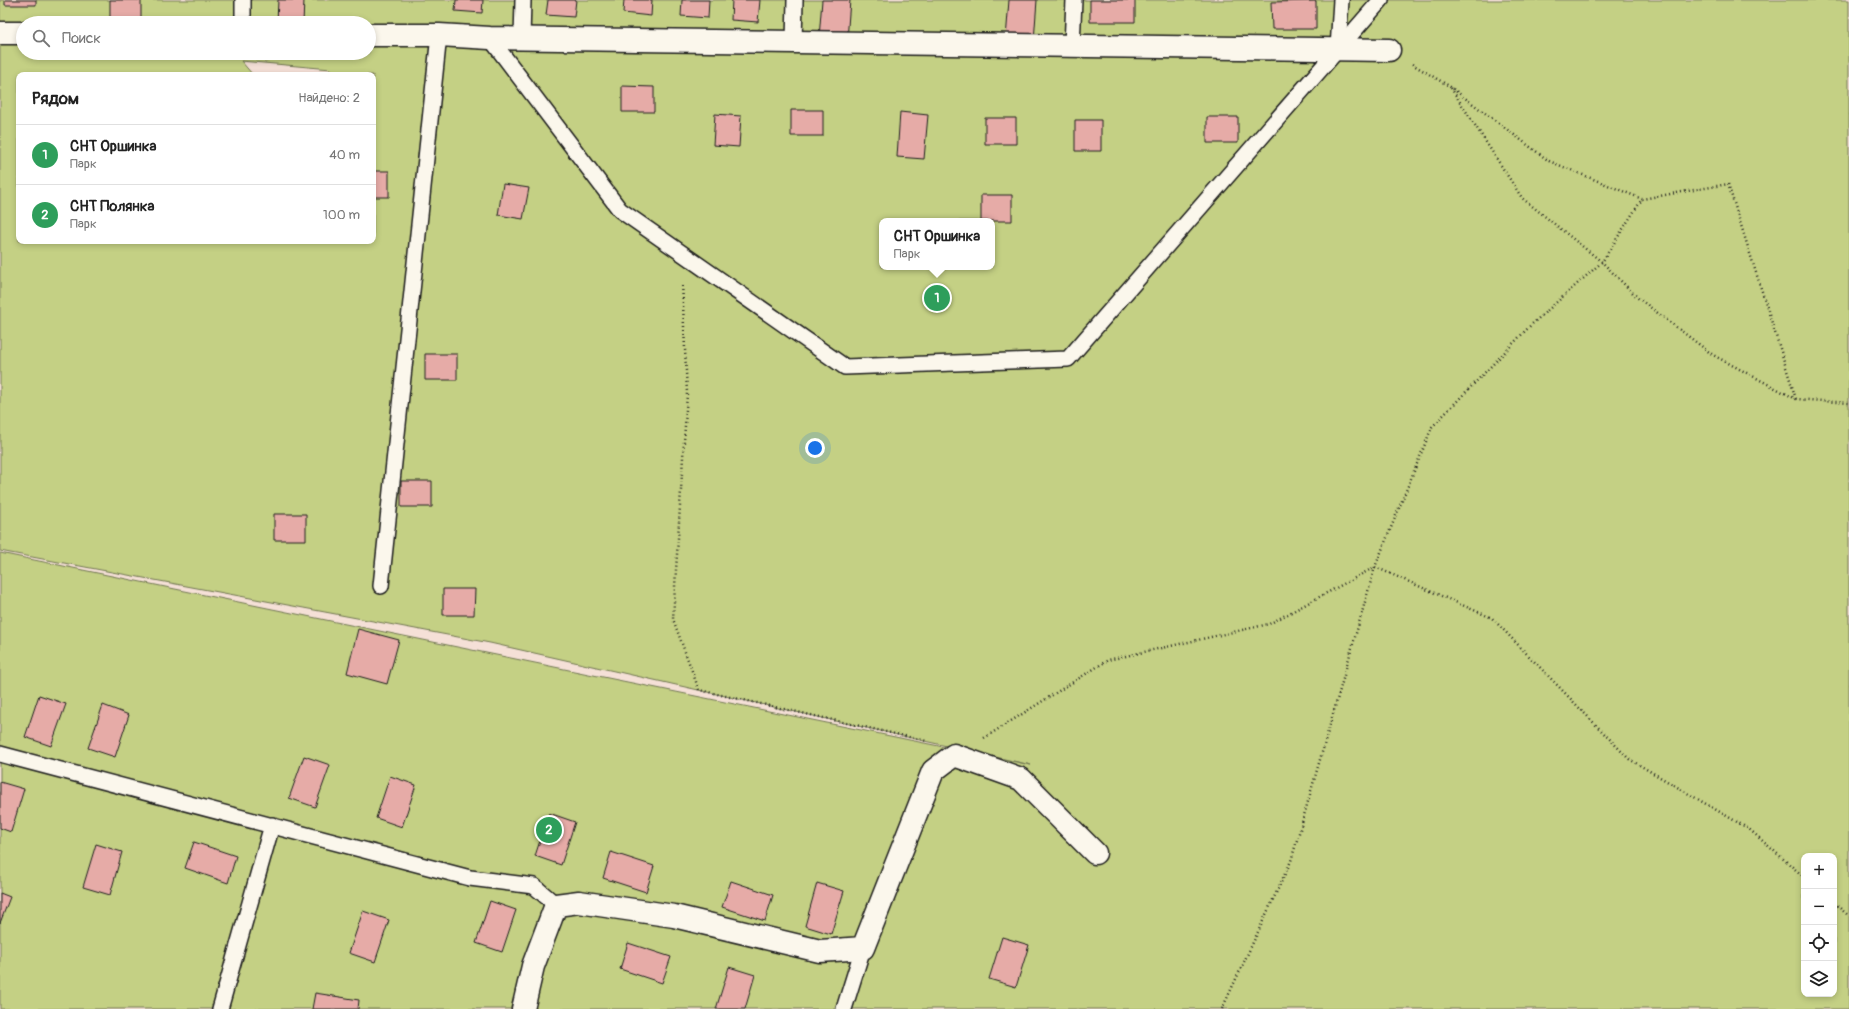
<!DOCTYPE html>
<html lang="ru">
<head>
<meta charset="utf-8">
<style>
  body { margin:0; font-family:Pangolin,sans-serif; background:#f2f2f2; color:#222 }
  .controls { position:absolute; right:12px; bottom:12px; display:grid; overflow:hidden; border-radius:8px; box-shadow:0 2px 6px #0003 }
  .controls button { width:36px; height:36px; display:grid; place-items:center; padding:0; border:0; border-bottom:1px solid #e0e0e0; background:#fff; color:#222; font:20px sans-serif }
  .you { position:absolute; left:815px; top:448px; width:14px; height:14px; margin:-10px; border:3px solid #fff; border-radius:50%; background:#1a73e8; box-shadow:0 0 0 6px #1a73e833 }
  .badge { display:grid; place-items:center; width:26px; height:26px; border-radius:50%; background:#d93025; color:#fff; font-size:13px; font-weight:700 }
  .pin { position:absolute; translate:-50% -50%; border:2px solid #fff; box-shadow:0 1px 4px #0006 }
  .popup { position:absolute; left:879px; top:218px; width:116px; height:52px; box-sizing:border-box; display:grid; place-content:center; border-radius:8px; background:#fff; filter:drop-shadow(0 1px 3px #0005); font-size:13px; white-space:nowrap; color:#767676 }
  .popup b { font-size:15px; color:#222 }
  .popup::after { content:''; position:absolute; left:50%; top:100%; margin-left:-8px; border:8px solid transparent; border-top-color:#fff }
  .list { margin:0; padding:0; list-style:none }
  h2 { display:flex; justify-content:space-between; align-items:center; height:52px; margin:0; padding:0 16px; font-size:17px }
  h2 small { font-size:13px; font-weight:400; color:#767676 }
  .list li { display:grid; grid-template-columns:26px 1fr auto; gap:12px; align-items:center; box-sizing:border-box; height:60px; padding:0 16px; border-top:1px solid #e0e0e0 }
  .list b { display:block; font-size:15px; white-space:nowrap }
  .list p { margin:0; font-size:13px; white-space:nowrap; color:#767676 }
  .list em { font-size:13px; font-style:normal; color:#767676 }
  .icon { flex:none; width:22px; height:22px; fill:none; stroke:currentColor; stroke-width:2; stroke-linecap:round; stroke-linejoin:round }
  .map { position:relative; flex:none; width:1849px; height:1009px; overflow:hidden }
  .search { position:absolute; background:#fff; box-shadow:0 2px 6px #0003; left:16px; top:16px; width:360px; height:44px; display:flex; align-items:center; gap:10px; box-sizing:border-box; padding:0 14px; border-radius:22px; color:#767676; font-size:15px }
  .panel { position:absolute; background:#fff; box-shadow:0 2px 6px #0003; left:16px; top:72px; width:360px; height:172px; border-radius:8px }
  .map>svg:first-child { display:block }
</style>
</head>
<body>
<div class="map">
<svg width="1849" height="1009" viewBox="0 0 1849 1009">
  <rect width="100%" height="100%" fill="#f5e0d7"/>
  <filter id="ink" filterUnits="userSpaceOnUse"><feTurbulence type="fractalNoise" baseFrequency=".025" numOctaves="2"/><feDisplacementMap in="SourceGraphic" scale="8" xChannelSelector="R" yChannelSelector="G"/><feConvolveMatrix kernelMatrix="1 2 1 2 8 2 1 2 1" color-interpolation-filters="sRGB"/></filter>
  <g filter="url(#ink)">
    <path fill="#c4d084" stroke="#707650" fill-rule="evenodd" d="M 0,0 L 1849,0 L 1849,1009 L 0,1009 L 0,553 L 1031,765 L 490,643 L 0,551 ZM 23,23 L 369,23 L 369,53 L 23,53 ZM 241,61 L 331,69 L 330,75 L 373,75 L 373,241 L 19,241 L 19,75 L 253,75 ZM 882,221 L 992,221 L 992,267 L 882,267 ZM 1804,856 L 1834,856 L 1834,994 L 1804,994 Z"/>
    <path fill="#e6aba7" stroke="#1c1c1c" d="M 5,0 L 36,0 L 36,5 L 5,5 Z
      M 110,0 L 141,0 L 141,23 L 110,23 Z
      M 278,0 L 304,0 L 303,23 L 277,23 Z
      M 456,0 L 483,0 L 482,13 L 455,11 Z
      M 548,0 L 576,0 L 574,17 L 546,15 Z
      M 624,0 L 652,0 L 651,16 L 623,13 Z
      M 682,0 L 709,0 L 708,18 L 681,16 Z
      M 732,0 L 760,0 L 758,22 L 731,20 Z
      M 822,0 L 850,0 L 847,40 L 819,38 Z
      M 1009,0 L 1037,0 L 1034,41 L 1006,39 Z
      M 1090,0 L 1135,0 L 1135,22 L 1090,22 Z
      M 1316,1 L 1316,29 L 1272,29 L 1271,2 Z
      M 622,86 L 654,87 L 654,112 L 622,112 Z
      M 791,110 L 823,110 L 823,136 L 791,136 Z
      M 900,112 L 928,115 L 924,159 L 897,157 Z
      M 715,114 L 741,116 L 739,147 L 713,145 Z
      M 1207,117 L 1238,117 L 1238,143 L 1207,143 Z
      M 985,118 L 1016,118 L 1016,144 L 985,144 Z
      M 1075,120 L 1101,120 L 1101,151 L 1075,151 Z
      M 373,171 L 389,171 L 389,197 L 373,197 Z
      M 503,184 L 529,188 L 523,219 L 498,215 Z
      M 981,195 L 1012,195 L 1012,221 L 981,221 Z
      M 425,354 L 457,354 L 457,380 L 425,380 Z
      M 401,481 L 432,481 L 432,507 L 401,507 Z
      M 274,514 L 306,514 L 306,540 L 274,540 Z
      M 443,589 L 475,589 L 474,615 L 443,615 Z
      M 358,629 L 399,640 L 387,684 L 347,673 Z
      M 39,695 L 66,704 L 51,746 L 25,737 Z
      M 103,705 L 129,715 L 115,757 L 88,748 Z
      M 304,756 L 330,765 L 315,807 L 289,798 Z
      M 390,776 L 416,785 L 402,827 L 376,818 Z
      M 0,782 L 24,789 L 11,832 L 0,828 Z
      M 549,813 L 575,822 L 561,865 L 535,856 Z
      M 194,842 L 236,856 L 228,883 L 185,868 Z
      M 96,844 L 122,852 L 110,895 L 83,887 Z
      M 611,852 L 654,866 L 646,892 L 603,878 Z
      M 731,881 L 773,895 L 765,921 L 722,907 Z
      M 817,883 L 844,891 L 831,934 L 805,926 Z
      M 0,893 L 10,897 L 0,923 Z
      M 490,901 L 516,910 L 502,952 L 476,943 Z
      M 363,911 L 389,920 L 375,962 L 349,953 Z
      M 1002,937 L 1029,945 L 1016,987 L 989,979 Z
      M 628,943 L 671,957 L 662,983 L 620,969 Z
      M 729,967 L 755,975 L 745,1009 L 716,1009 Z
      M 315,993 L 359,1000 L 358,1009 L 312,1009 Z"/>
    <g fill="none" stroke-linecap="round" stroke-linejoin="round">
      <defs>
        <path id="lane" d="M 243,23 L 243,0
          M 490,38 L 620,210 L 845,367 L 1068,359 L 1381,0
          M 522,39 L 523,0
          M 794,42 L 795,0
          M 1072,46 L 1074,0
          M 1338,49 L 1341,0
          M 381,586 L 439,35
          M 0,754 L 470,878 L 534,886 L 556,905
          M 220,1009 L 272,825
          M 844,1009 L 863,948"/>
        <path id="street" d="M 0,33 L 23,33
          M 369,35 L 439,35 L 490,38 L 1389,50
          M 523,1009 L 533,966 L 556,905 L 579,902 L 674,916 L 820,951 L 863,948 L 933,771 L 954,755 L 1021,779 L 1095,853"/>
      </defs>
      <use href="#lane" stroke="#1c1c1c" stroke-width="18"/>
      <use href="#street" stroke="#1c1c1c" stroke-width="25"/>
      <path stroke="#1c1c1c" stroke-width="2.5" stroke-dasharray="1 3" stroke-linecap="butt" d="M 1412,64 L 1449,86 L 1549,161 L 1642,199 L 1728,184 L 1796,399
        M 1451,88 L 1522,198 L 1602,262 L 1638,298 L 1713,355 L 1796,399 L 1849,403
        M 682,282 L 687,393 L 673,619 L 699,690 L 927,741
        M 984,738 L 1108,660 L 1269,624 L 1375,567 L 1492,618 L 1629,759 L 1749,829 L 1804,877
        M 1834,903 L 1849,916
        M 1222,1009 L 1291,861 L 1375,567 L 1432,427 L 1531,325 L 1602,262 L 1642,199"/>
      <use href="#lane" stroke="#fbf7ec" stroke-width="15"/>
      <use href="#street" stroke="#fbf7ec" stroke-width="22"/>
    </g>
  </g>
</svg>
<div class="controls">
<button>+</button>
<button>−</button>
<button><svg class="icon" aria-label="locate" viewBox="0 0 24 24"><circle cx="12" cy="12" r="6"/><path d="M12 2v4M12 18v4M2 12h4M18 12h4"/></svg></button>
<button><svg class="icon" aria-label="layers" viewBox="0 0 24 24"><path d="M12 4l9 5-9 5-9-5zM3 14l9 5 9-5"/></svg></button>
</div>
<div class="you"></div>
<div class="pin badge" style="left:937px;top:298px;background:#2e9e5b">1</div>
<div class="popup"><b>СНТ Оршинка</b>Парк</div>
<div class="pin badge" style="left:549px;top:830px;background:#2e9e5b">2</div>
<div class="search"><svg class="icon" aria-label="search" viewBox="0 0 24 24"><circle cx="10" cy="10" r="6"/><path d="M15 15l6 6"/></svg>Поиск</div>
<section class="panel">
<h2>Рядом<small>Найдено: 2</small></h2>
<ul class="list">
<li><span class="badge" style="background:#2e9e5b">1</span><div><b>СНТ Оршинка</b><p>Парк</p></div><em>40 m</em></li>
<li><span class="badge" style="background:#2e9e5b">2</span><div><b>СНТ Полянка</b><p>Парк</p></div><em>100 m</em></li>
</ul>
</section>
</div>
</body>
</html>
